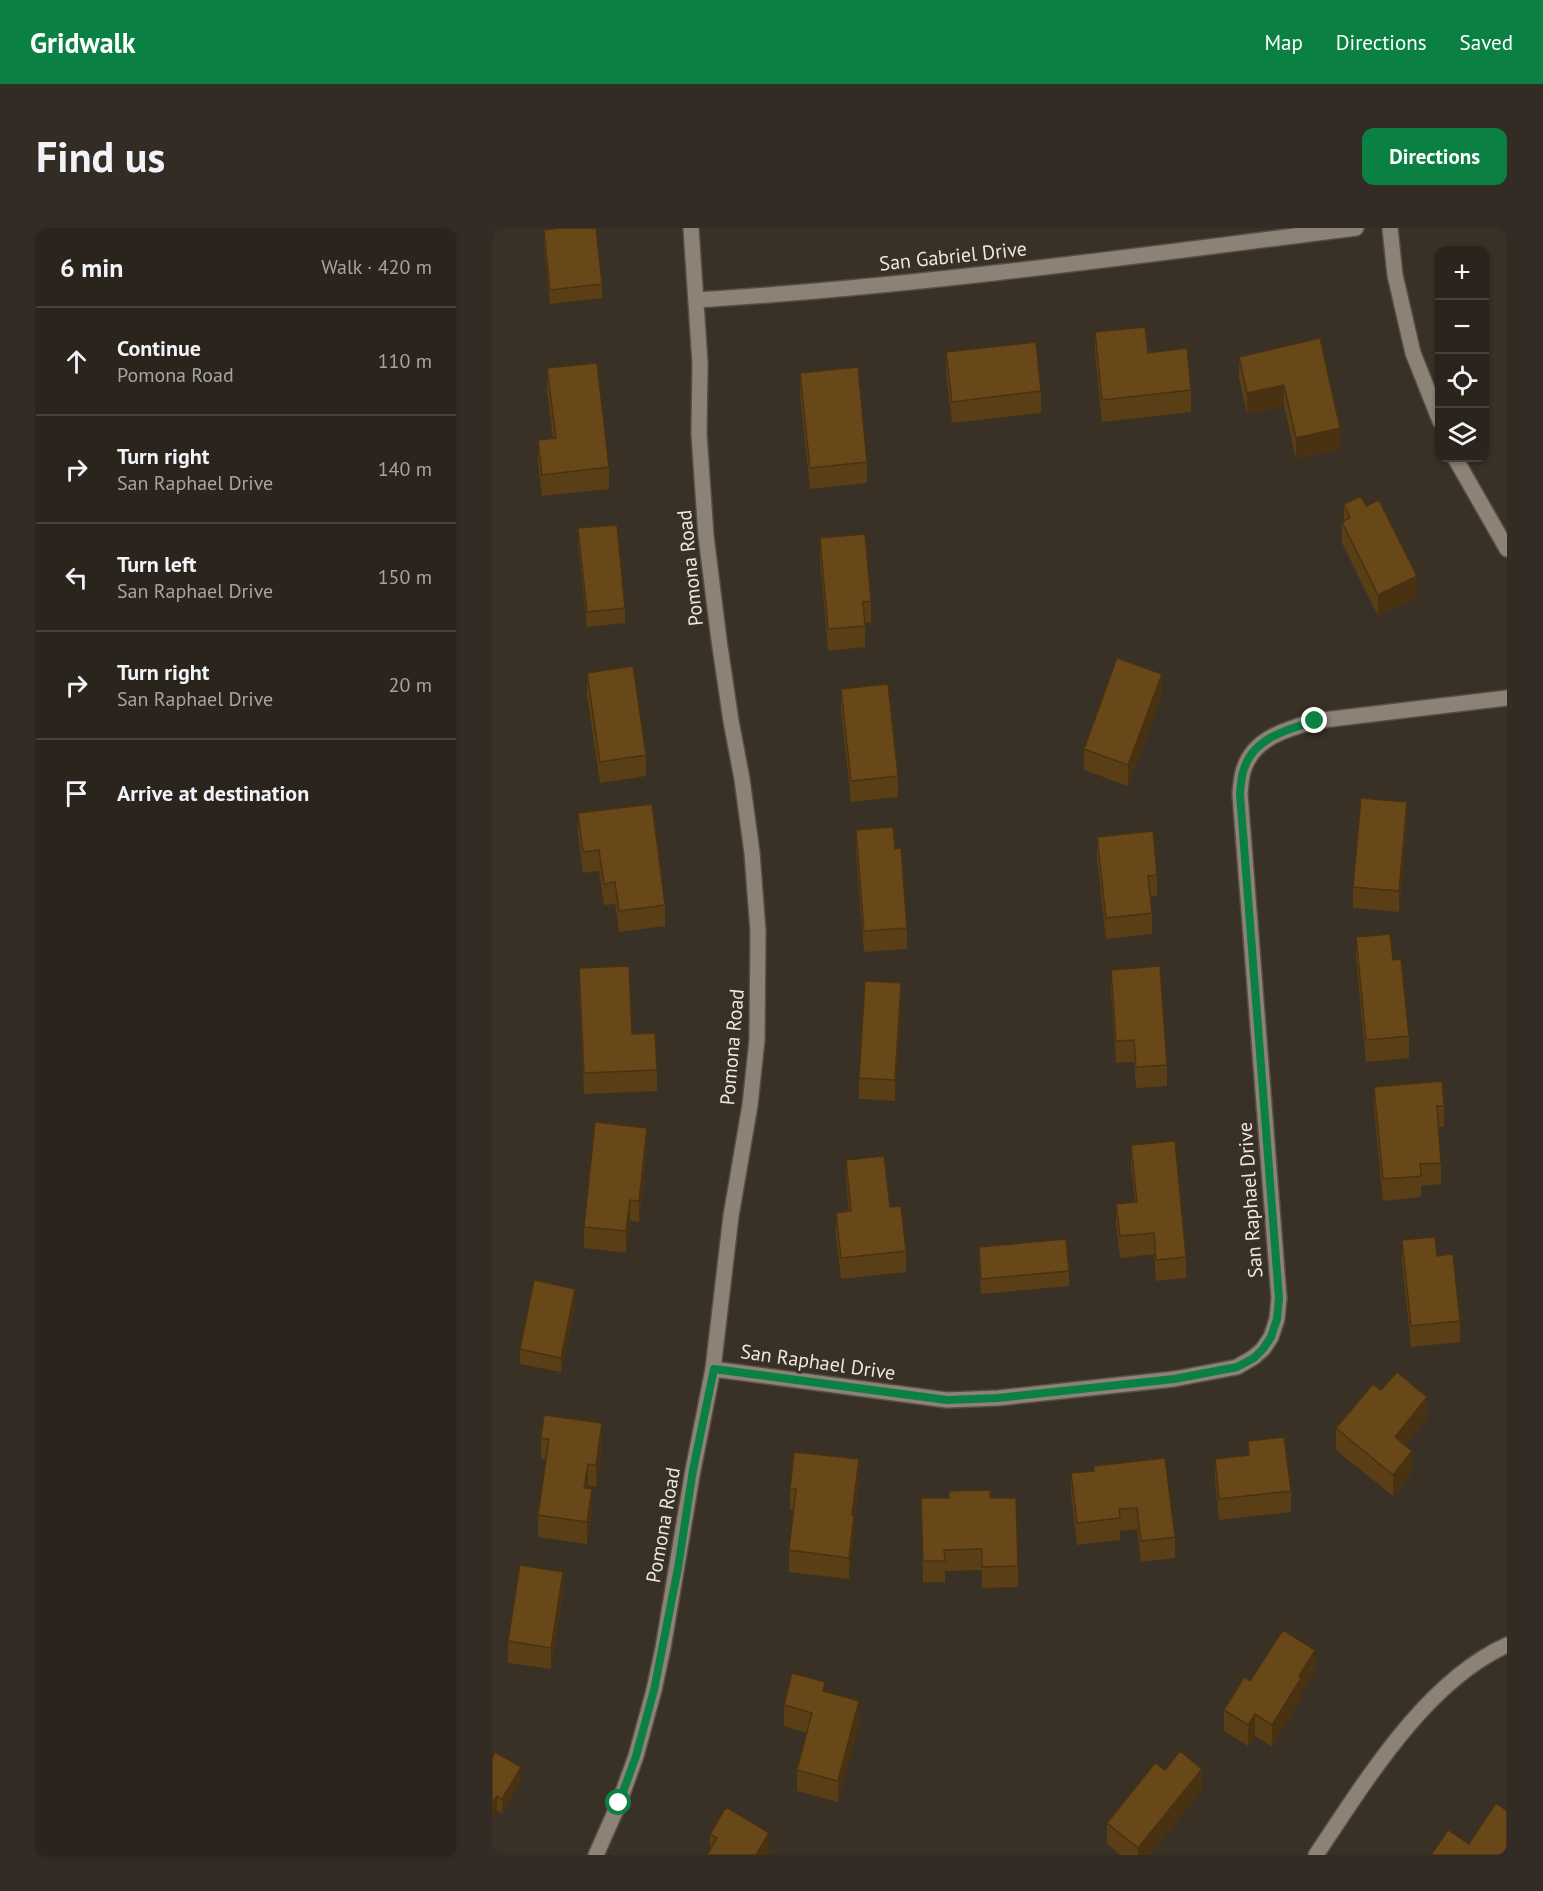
<!DOCTYPE html>
<html lang="en">
<head>
<meta charset="utf-8">
<style>
  body { margin:0; font-family:"PT Sans",sans-serif; background:#332c25; color:#f1f3f6 }
  .controls { position:absolute; right:18px; top:18px; display:grid; overflow:hidden; border-radius:12px; box-shadow:0 2px 4px #0004 }
  .controls button { width:54px; height:54px; display:grid; place-items:center; padding:0; border:0; border-bottom:2px solid #47413b; background:#2b241c; color:#f1f3f6; font:30px sans-serif }
  .stop { position:absolute; width:18px; height:18px; margin:-14px; border:4px solid #0b8043; border-radius:50%; background:#fff }
  .stop.end { background:#0b8043; border-color:#fff; box-shadow:0 2px 6px #0008 }
  .list { margin:0; padding:0; list-style:none }
  h2 { display:flex; justify-content:space-between; align-items:center; height:78px; margin:0; padding:0 24px; font-size:26px }
  h2 small { font-size:20px; font-weight:400; color:#a6a4a3 }
  .list li { display:grid; grid-template-columns:39px 1fr auto; gap:18px; align-items:center; box-sizing:border-box; height:108px; padding:0 24px; border-top:2px solid #47413b }
  .list b { display:block; font-size:22px; white-space:nowrap }
  .list p { margin:0; font-size:20px; white-space:nowrap; color:#a6a4a3 }
  .list em { font-size:20px; font-style:normal; color:#a6a4a3 }
  .icon { flex:none; width:33px; height:33px; fill:none; stroke:currentColor; stroke-width:2; stroke-linecap:round; stroke-linejoin:round }
  .map { position:relative; flex:none; width:1015px; height:1627px; overflow:hidden; border-radius:12px }
  header { display:flex; align-items:center; gap:36px; box-sizing:border-box; height:84px; padding:0 30px; background:#0b8043; color:#fff }
  header strong { font-size:28px }
  nav { display:flex; gap:33px; margin-inline-start:auto; font-size:21px }
  .intro { display:flex; align-items:center; justify-content:space-between; box-sizing:border-box; height:144px; padding:0 36px }
  h1 { margin:0; font-size:42px }
  .button { padding:15px 27px; border-radius:12px; background:#0b8043; color:#fff; font-size:21px; font-weight:700 }
  main { display:flex; gap:36px; padding:0 36px }
  aside { flex:1; background:#2b241c; border-radius:12px; box-shadow:0 2px 4px #0004 }
  .map>svg:first-child { display:block }
</style>
</head>
<body>
<header>
<strong>Gridwalk</strong>
<nav><a>Map</a><a>Directions</a><a>Saved</a></nav>
</header>
<div class="intro"><h1>Find us</h1><a class="button">Directions</a></div>
<main>
<aside>
<h2>6 min<small>Walk · 420 m</small></h2>
<ul class="list">
<li><svg class="icon" aria-label="ahead" viewBox="0 0 24 24"><path d="M12 20V5M6 11l6-6 6 6"/></svg><div><b>Continue</b><p>Pomona Road</p></div><em>110 m</em></li>
<li><svg class="icon" aria-label="right" viewBox="0 0 24 24"><path d="M7 20v-9h11M14 6l5 5-5 5"/></svg><div><b>Turn right</b><p>San Raphael Drive</p></div><em>140 m</em></li>
<li><svg class="icon" aria-label="left" viewBox="0 0 24 24"><path d="M17 20v-9H6M10 6l-5 5 5 5"/></svg><div><b>Turn left</b><p>San Raphael Drive</p></div><em>150 m</em></li>
<li><svg class="icon" aria-label="right" viewBox="0 0 24 24"><path d="M7 20v-9h11M14 6l5 5-5 5"/></svg><div><b>Turn right</b><p>San Raphael Drive</p></div><em>20 m</em></li>
<li><svg class="icon" aria-label="arrive" viewBox="0 0 24 24"><path d="M6 21V4h12l-3 4 3 4H6"/></svg><div><b>Arrive at destination</b></div></li>
</ul>
</aside>
<div class="map">
<svg width="1015" height="1627" viewBox="0 0 1015 1627">
  <rect width="100%" height="100%" fill="#393026"/>
  <g fill="none" stroke-linecap="round" stroke-linejoin="round">
    <defs>
      <path id="street" d="M 898,0 L 903,47 L 921,125 L 948,193
        M 205,72 C 425,58 645,28 864,0
        M 963,230 L 1015,321
        M 221,1141 L 455,1172 L 506,1170 L 682,1151 L 745,1139 L 762,1129 L 771,1121 L 779,1109 L 785,1091 L 787,1070 L 748,566 C 749,557 749,546 753,538 C 764,509 796,501 823,493 L 1015,470
        M 104,1627 L 127,1575 L 144,1528 L 162,1462 L 171,1420 L 201,1242 L 221,1141 L 239,988 L 258,877 L 265,812 L 266,703 L 260,625 L 250,551 L 239,493 L 227,412 L 214,308 L 207,206 L 208,135 L 199,0
        M 824,1627 C 873,1554 933,1454 1015,1417"/>
    </defs>
    <use href="#street" stroke="#554e45" stroke-width="18"/>
    <use href="#street" stroke="#8c8276" stroke-width="15"/>
  </g>
  <path fill="#593e16" d="M 52,2 L 110,56 L 110,70 L 58,76 L 52,16 Z
    M 603,104 L 656,125 L 699,162 L 699,184 L 610,194 L 603,126 Z
    M 828,110 L 848,221 L 804,231 L 792,178 L 755,186 L 747,150 L 747,129 Z
    M 454,124 L 549,163 L 549,185 L 460,195 L 454,146 Z
    M 55,140 L 117,239 L 117,261 L 50,268 L 46,234 L 46,212 L 61,211 L 55,162 Z
    M 308,145 L 375,234 L 375,255 L 318,261 L 308,166 Z
    M 852,276 L 874,278 L 925,370 L 886,388 L 850,315 L 850,294 L 852,293 Z
    M 86,300 L 133,380 L 133,395 L 95,399 L 86,315 Z
    M 328,310 L 379,373 L 379,394 L 373,395 L 373,419 L 336,423 L 328,331 Z
    M 95,445 L 154,527 L 154,548 L 108,555 L 95,467 Z
    M 349,461 L 406,548 L 406,569 L 359,574 L 349,482 Z
    M 670,468 L 636,558 L 592,542 L 592,521 Z
    M 86,585 L 173,677 L 173,698 L 127,704 L 123,676 L 112,677 L 107,643 L 91,645 L 86,606 Z
    M 915,595 L 907,684 L 861,680 L 861,659 Z
    M 364,602 L 403,621 L 415,700 L 415,721 L 372,724 L 364,623 Z
    M 605,609 L 665,647 L 665,668 L 658,669 L 660,685 L 660,706 L 614,711 L 605,630 Z
    M 864,709 L 901,732 L 917,808 L 917,830 L 874,834 L 864,730 Z
    M 87,740 L 140,806 L 165,842 L 165,863 L 92,866 L 87,761 Z
    M 619,742 L 675,837 L 675,858 L 644,860 L 642,834 L 624,835 L 619,763 Z
    M 409,777 L 403,873 L 367,871 L 367,850 Z
    M 882,859 L 952,878 L 952,899 L 946,899 L 949,935 L 949,956 L 929,958 L 929,969 L 891,973 L 882,881 Z
    M 639,917 L 694,1029 L 694,1050 L 664,1053 L 662,1026 L 628,1030 L 624,997 L 624,976 L 643,974 L 639,939 Z
    M 155,921 L 147,994 L 138,993 L 134,1025 L 92,1020 L 92,999 Z
    M 354,932 L 398,979 L 414,1023 L 414,1044 L 349,1051 L 344,1006 L 344,985 L 357,984 L 354,954 Z
    M 910,1012 L 945,1028 L 968,1093 L 968,1114 L 919,1119 L 910,1033 Z
    M 487,1019 L 577,1043 L 577,1058 L 489,1066 L 487,1034 Z
    M 83,1075 L 69,1144 L 28,1136 L 28,1121 Z
    M 889,1162 L 935,1190 L 913,1218 L 920,1245 L 901,1268 L 844,1222 L 844,1200 Z
    M 49,1210 L 110,1217 L 104,1259 L 96,1257 L 95,1261 L 100,1283 L 95,1316 L 46,1309 L 46,1287 L 54,1232 L 49,1231 Z
    M 756,1213 L 799,1263 L 799,1284 L 727,1292 L 723,1252 L 723,1231 L 756,1227 Z
    M 602,1243 L 683,1309 L 683,1330 L 649,1334 L 645,1301 L 628,1303 L 628,1312 L 585,1317 L 579,1266 L 579,1245 Z
    M 367,1252 L 357,1351 L 297,1344 L 297,1322 L 302,1282 L 298,1282 L 298,1261 Z
    M 429,1270 L 498,1270 L 526,1338 L 526,1359 L 490,1360 L 490,1342 L 453,1343 L 453,1354 L 431,1354 Z
    M 71,1365 L 59,1441 L 16,1435 L 16,1413 Z
    M 823,1443 L 809,1465 L 809,1471 L 780,1519 L 763,1508 L 756,1518 L 732,1503 L 732,1482 L 758,1453 Z
    M 333,1464 L 367,1494 L 346,1574 L 305,1563 L 305,1542 L 315,1505 L 292,1498 L 292,1477 Z
    M 0,1530 L 29,1554 L 10,1586 L 5,1582 L 0,1591 Z
    M 673,1542 L 710,1562 L 658,1627 L 628,1627 L 615,1616 L 615,1595 Z
    M 218,1606 L 277,1626 L 218,1622 Z"/>
  <path fill="#493212" d="M 792,157 L 792,178 L 755,186 L 755,165 Z
    M 848,200 L 848,221 L 804,231 L 804,210 Z
    M 925,348 L 925,370 L 886,388 L 886,367 Z
    M 670,446 L 670,468 L 636,558 L 636,537 Z
    M 915,574 L 915,595 L 907,684 L 907,663 Z
    M 409,755 L 409,777 L 403,873 L 403,852 Z
    M 155,900 L 155,921 L 147,994 L 147,973 Z
    M 138,972 L 138,993 L 134,1025 L 134,1003 Z
    M 83,1061 L 83,1075 L 69,1144 L 69,1130 Z
    M 935,1169 L 935,1190 L 903,1230 L 903,1209 Z
    M 110,1195 L 110,1217 L 104,1259 L 104,1237 Z
    M 920,1223 L 920,1245 L 901,1268 L 901,1247 Z
    M 367,1231 L 367,1252 L 357,1351 L 357,1330 L 360,1287 Z
    M 96,1236 L 96,1257 L 92,1281 L 92,1260 Z
    M 100,1261 L 100,1283 L 95,1316 L 95,1294 Z
    M 71,1344 L 71,1365 L 59,1441 L 59,1420 Z
    M 823,1422 L 823,1443 L 809,1465 L 809,1471 L 780,1519 L 780,1497 L 807,1448 Z
    M 367,1473 L 367,1494 L 346,1574 L 346,1553 Z
    M 763,1486 L 763,1508 L 756,1518 L 756,1497 Z
    M 29,1539 L 29,1554 L 10,1586 L 10,1571 Z
    M 710,1541 L 710,1562 L 658,1627 L 646,1627 L 646,1620 Z
    M 5,1568 L 5,1582 L 0,1591 L 0,1576 Z
    M 277,1605 L 277,1627 L 264,1627 Z"/>
  <path fill="#684819" stroke="#493212" stroke-width="1.5" d="M 69,0 L 104,0 L 110,56 L 58,62 L 52,2 Z
    M 653,99 L 656,125 L 695,120 L 699,162 L 610,172 L 603,104 Z
    M 828,110 L 848,200 L 804,210 L 792,157 L 755,165 L 747,129 Z
    M 544,114 L 549,163 L 460,174 L 454,124 Z
    M 105,135 L 117,239 L 50,247 L 46,212 L 64,210 L 55,140 Z
    M 366,139 L 375,234 L 318,240 L 308,145 Z
    M 869,268 L 874,278 L 887,272 L 925,348 L 886,367 L 850,294 L 858,290 L 852,276 Z
    M 125,297 L 133,380 L 95,384 L 86,300 Z
    M 373,306 L 379,373 L 371,374 L 373,398 L 336,401 L 328,310 Z
    M 625,430 L 670,446 L 636,537 L 592,521 Z
    M 141,438 L 154,527 L 108,534 L 95,445 Z
    M 396,456 L 406,548 L 359,553 L 349,461 Z
    M 869,570 L 915,574 L 907,663 L 861,659 Z
    M 160,576 L 173,677 L 127,683 L 123,654 L 112,656 L 107,622 L 91,624 L 86,585 Z
    M 401,599 L 403,621 L 409,620 L 415,700 L 372,703 L 364,602 Z
    M 661,603 L 665,647 L 656,648 L 660,685 L 614,690 L 605,609 Z
    M 898,706 L 901,732 L 909,731 L 917,808 L 874,812 L 864,709 Z
    M 137,738 L 140,806 L 163,805 L 165,842 L 92,845 L 87,740 Z
    M 668,738 L 675,837 L 644,839 L 642,812 L 624,813 L 619,742 Z
    M 373,753 L 409,755 L 403,852 L 367,850 Z
    M 950,853 L 952,878 L 945,878 L 949,935 L 928,936 L 929,948 L 891,951 L 882,859 Z
    M 103,894 L 155,900 L 147,973 L 138,972 L 134,1003 L 92,999 Z
    M 683,913 L 694,1029 L 664,1032 L 662,1005 L 628,1008 L 624,976 L 645,974 L 639,917 Z
    M 392,928 L 398,979 L 409,978 L 414,1023 L 349,1030 L 344,985 L 359,983 L 354,932 Z
    M 943,1009 L 945,1028 L 961,1026 L 968,1093 L 919,1098 L 910,1012 Z
    M 574,1011 L 577,1043 L 489,1051 L 487,1019 Z
    M 42,1052 L 83,1061 L 69,1130 L 28,1121 Z
    M 905,1144 L 935,1169 L 903,1209 L 920,1223 L 901,1247 L 844,1200 L 881,1156 L 889,1162 Z
    M 52,1187 L 110,1195 L 104,1237 L 96,1236 L 92,1260 L 100,1261 L 95,1294 L 46,1287 L 57,1211 L 49,1210 Z
    M 792,1209 L 799,1263 L 727,1271 L 723,1231 L 757,1227 L 756,1213 Z
    M 302,1224 L 367,1231 L 360,1287 L 362,1287 L 357,1330 L 297,1322 L 304,1261 L 298,1261 Z
    M 673,1230 L 683,1309 L 649,1313 L 645,1280 L 627,1281 L 628,1290 L 585,1295 L 579,1245 L 602,1243 L 602,1238 Z
    M 498,1262 L 498,1270 L 524,1270 L 526,1338 L 490,1339 L 490,1321 L 452,1322 L 453,1333 L 431,1333 L 429,1270 L 457,1270 L 457,1263 Z
    M 28,1337 L 71,1344 L 59,1420 L 16,1413 Z
    M 791,1402 L 823,1422 L 807,1448 L 809,1450 L 780,1497 L 763,1486 L 756,1497 L 732,1482 L 752,1449 L 758,1453 Z
    M 300,1445 L 333,1454 L 331,1463 L 367,1473 L 346,1553 L 305,1542 L 320,1485 L 292,1477 Z
    M 688,1523 L 710,1541 L 646,1620 L 615,1595 L 663,1535 L 673,1542 Z
    M 3,1524 L 29,1539 L 10,1571 L 5,1568 L 0,1576 L 0,1530 Z
    M 1004,1575 L 1015,1583 L 1015,1627 L 939,1627 L 956,1602 L 977,1616 Z
    M 234,1579 L 277,1605 L 264,1627 L 215,1627 L 225,1610 L 218,1606 Z"/>
  <g fill="none" stroke-linecap="round" stroke-linejoin="round">
    <path stroke="#0b8043" stroke-width="8" d="M 127,1575 L 144,1528 L 162,1462 L 186,1340 L 201,1242 L 222,1141 L 455,1172 L 506,1170 L 682,1151 L 745,1139 L 762,1130 L 771,1121 L 779,1109 L 785,1091 L 787,1070 L 748,566 C 749,557 749,546 753,538 C 764,509 797,501 823,493"/>
  </g>
  <g text-anchor="middle" stroke-width="6" stroke-linejoin="round" paint-order="stroke">
    <g font-size="20" fill="#ede7e1" stroke="#393026">
      <text transform="translate(461 28) rotate(-6)" y="7">San Gabriel Drive</text>
      <text transform="translate(198 340) rotate(-96)" y="7">Pomona Road</text>
      <text transform="translate(240 819) rotate(-85)" y="7">Pomona Road</text>
      <text transform="translate(758 972) rotate(-94)" y="7">San Raphael Drive</text>
      <text transform="translate(326 1134) rotate(8)" y="7">San Raphael Drive</text>
      <text transform="translate(171 1297) rotate(-80)" y="7">Pomona Road</text>
    </g>
  </g>
</svg>
<div class="controls">
<button>+</button>
<button>−</button>
<button><svg class="icon" aria-label="locate" viewBox="0 0 24 24"><circle cx="12" cy="12" r="6"/><path d="M12 2v4M12 18v4M2 12h4M18 12h4"/></svg></button>
<button><svg class="icon" aria-label="layers" viewBox="0 0 24 24"><path d="M12 4l9 5-9 5-9-5zM3 14l9 5 9-5"/></svg></button>
</div>
<div class="stop" style="left:127px;top:1575px"></div>
<div class="stop end" style="left:823px;top:493px"></div>
</div>
</main>
</body>
</html>
